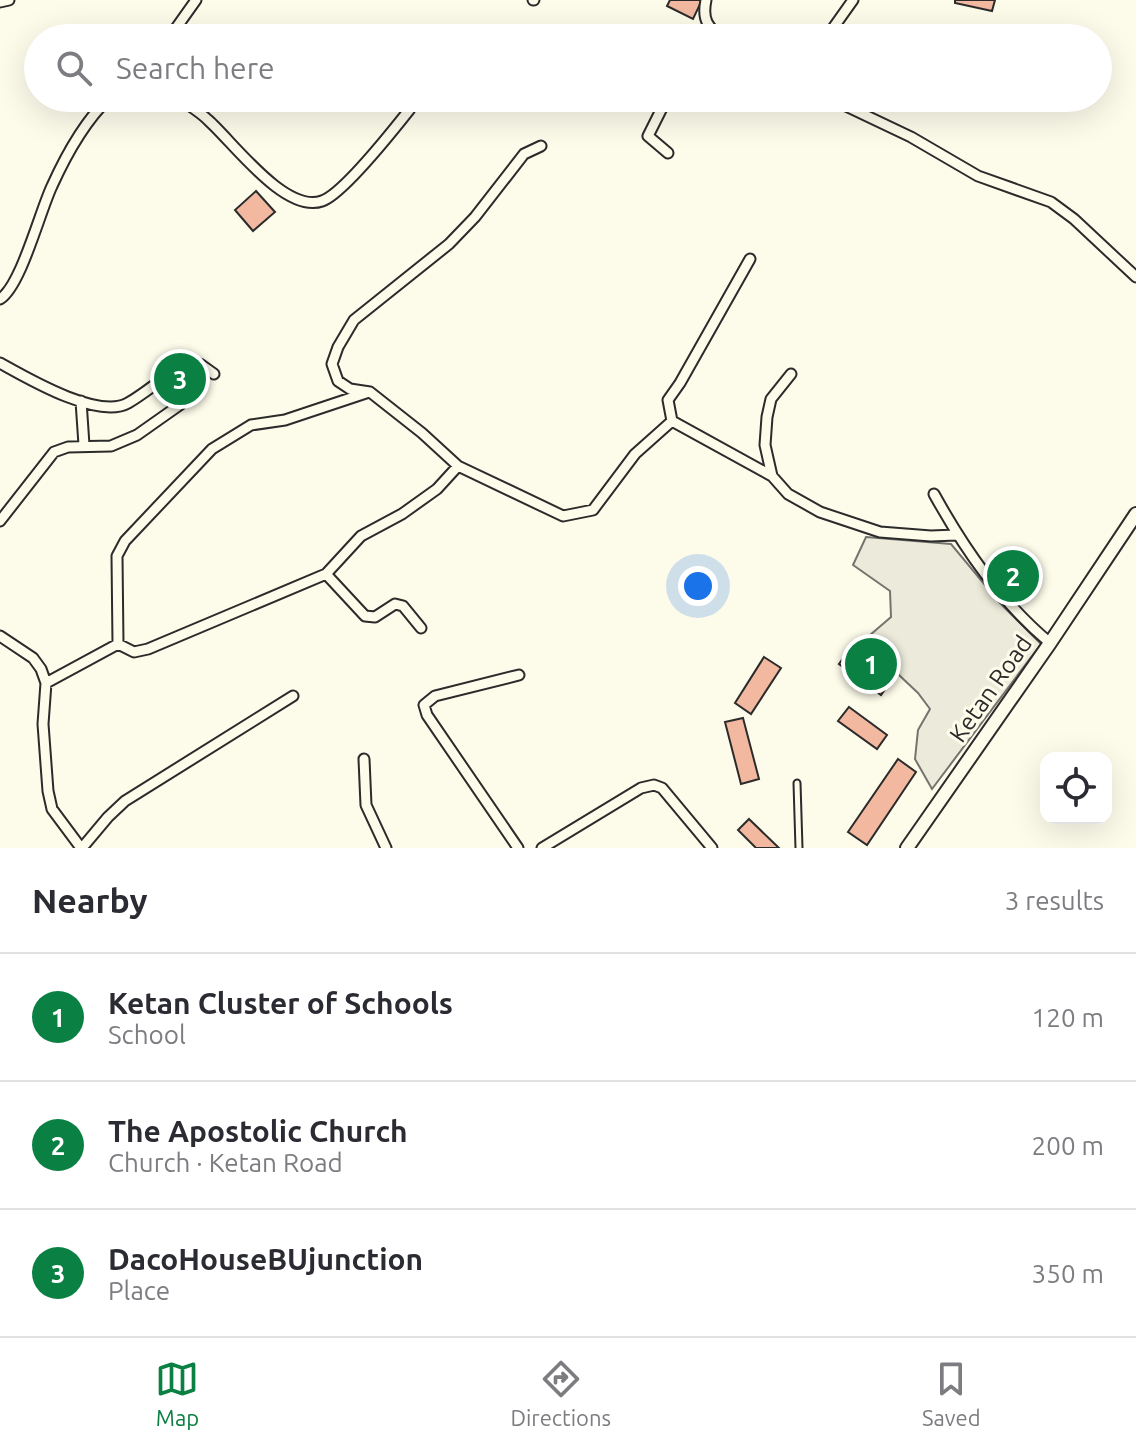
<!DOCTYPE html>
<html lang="en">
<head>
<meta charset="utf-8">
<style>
  body { margin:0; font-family:Ubuntu,sans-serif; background:#f2f2f3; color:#2b2b33 }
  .controls { position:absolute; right:24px; bottom:24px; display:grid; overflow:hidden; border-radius:16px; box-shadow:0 8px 32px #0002 }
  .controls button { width:72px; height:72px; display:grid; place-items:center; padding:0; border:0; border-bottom:2px solid #e1e1e2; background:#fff; color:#2b2b33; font:40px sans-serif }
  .you { position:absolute; left:698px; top:586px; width:28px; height:28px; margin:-20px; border:6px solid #fff; border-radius:50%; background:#1a73e8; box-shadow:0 0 0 12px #1a73e833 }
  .badge { display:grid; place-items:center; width:52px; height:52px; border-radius:50%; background:#0b8043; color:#fff; font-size:26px; font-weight:700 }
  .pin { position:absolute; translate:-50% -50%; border:4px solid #fff; box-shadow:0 2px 8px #0006 }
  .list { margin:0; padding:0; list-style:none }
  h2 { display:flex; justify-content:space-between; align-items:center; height:104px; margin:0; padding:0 32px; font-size:34px }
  h2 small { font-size:26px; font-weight:400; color:#7c7c81 }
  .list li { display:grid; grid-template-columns:52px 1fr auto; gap:24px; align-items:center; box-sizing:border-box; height:128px; padding:0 32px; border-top:2px solid #e1e1e2 }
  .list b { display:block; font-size:30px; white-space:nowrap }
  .list p { margin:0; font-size:26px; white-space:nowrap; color:#7c7c81 }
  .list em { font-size:26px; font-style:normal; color:#7c7c81 }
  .icon { flex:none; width:44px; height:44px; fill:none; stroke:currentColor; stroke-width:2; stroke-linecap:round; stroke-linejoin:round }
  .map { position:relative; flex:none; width:1136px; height:848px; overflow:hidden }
  .search { position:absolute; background:#fff; box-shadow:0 8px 32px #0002; left:24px; right:24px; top:24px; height:88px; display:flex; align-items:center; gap:20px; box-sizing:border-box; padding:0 28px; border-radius:44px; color:#7c7c81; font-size:30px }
  .sheet { height:488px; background:#fff }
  nav { display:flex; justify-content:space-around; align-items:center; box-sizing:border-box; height:112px; border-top:2px solid #e1e1e2; background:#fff; font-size:22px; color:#7c7c81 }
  nav a { display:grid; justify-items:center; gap:4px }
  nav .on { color:#0b8043 }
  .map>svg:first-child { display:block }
</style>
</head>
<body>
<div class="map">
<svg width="1136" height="848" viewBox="0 0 1136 848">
  <rect width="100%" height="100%" fill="#fdfbea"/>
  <path fill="#ecebdb" stroke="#74746e" stroke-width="2" d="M 866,537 L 951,544 L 1000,603 L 1041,644 L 932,789 L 915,759 L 918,730 L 930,709 L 918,693 L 863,641 L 891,617 L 890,591 L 853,565 Z"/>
  <path fill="#f2b8a0" stroke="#2b2b2b" stroke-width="2" d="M 670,0 L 702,0 L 693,19 L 667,6 Z
    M 955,0 L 995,0 L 992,11 L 955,3 Z
    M 256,191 L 275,212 L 253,231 L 235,210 Z
    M 850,649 L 892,679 L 881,695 L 839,664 Z
    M 764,657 L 781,668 L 751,714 L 735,703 Z
    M 849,707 L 887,735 L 877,749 L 838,721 Z
    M 743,718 L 759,779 L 741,784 L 725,722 Z
    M 898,759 L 916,772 L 867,845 L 848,832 Z
    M 749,819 L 779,848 L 756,848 L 738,830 Z"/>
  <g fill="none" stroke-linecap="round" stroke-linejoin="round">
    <defs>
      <path id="service" d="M 797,783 L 799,848"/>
      <path id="minor" d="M 533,0 L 534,0
        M 706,0 C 702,19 707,28 724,38
        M 0,2 L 9,0
        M 169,38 L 196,0
        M 694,38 L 709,30
        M 826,38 L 853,0
        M 178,98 C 188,105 199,111 208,120 C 233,142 285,214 322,201 C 343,194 395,128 410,109
        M 667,98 L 648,136 L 668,153
        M 829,98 L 911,137 L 978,176 L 1051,202 L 1074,219 L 1136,277
        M 541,146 L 524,154 L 475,217 L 449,244 L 354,320 L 338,347 L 332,364 L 338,381 L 350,389 L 370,392 L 422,433 L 458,466 L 563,516 L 593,510 L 635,454 L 672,421 L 668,400 L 680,383 L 750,259
        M 0,299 C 21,286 40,211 52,186 C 66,155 84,122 109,98
        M 0,363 C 27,378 98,420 128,403 C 149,391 167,373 190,362 L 200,364 L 214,374
        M 791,374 L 771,399 L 767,417 L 765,445 L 772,476 L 788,494 L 820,512 L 880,532 L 931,536 L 956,535
        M 81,401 L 84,445
        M 672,421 L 772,476
        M 934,494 C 965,550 1001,602 1050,643
        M 0,521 L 54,452 L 68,447 L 111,446 L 137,435 L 181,404
        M 326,574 L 365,616 L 375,617 L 395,604 L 403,606 L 421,628
        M 0,636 L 33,658 L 41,669 L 46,683 L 43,724 L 48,791 L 52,809 L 81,848
        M 118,644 L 117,556 L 125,541 L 212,449 L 251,425 L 285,420 L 366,393
        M 118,644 L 134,652 L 148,649 L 326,574 L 361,536 L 402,514 L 437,489 L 458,466
        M 46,683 L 118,644
        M 364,759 L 366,805 L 386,848
        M 82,848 L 108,817 L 125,801 L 293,696
        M 518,848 L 427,715 L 424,705 L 435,696 L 519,675
        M 542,848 L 641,788 L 654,785 L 662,788 L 712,848"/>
      <path id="tertiary" d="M 907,848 L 1050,643 L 1136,514"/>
    </defs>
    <use href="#service" stroke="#2b2b2b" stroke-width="9"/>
    <use href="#minor" stroke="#2b2b2b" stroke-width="13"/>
    <use href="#tertiary" stroke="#2b2b2b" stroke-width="16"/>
    <use href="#service" stroke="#fdfbea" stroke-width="5"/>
    <use href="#minor" stroke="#fdfbea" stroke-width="9"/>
    <use href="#tertiary" stroke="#fdfbea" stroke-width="12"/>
  </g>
  <g text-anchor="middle" stroke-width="6" stroke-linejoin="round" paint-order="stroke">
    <g font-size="24" fill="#2b2b2b" stroke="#fdfbea">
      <text transform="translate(991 689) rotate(-55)" y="8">Ketan Road</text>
    </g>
  </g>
</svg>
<div class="controls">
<button><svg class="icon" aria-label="locate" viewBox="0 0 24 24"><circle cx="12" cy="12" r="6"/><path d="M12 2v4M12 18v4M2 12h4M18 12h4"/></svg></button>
</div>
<div class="you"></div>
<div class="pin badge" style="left:871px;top:664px">1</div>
<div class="pin badge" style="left:1013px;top:576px">2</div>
<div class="pin badge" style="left:180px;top:379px">3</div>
<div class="search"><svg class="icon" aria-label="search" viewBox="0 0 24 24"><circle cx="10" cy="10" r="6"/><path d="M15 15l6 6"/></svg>Search here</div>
</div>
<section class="sheet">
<h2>Nearby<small>3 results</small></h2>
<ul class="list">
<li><span class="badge">1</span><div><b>Ketan Cluster of Schools</b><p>School</p></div><em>120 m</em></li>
<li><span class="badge">2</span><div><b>The Apostolic Church</b><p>Church · Ketan Road</p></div><em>200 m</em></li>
<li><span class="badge">3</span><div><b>DacoHouseBUjunction</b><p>Place</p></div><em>350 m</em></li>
</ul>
</section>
<nav>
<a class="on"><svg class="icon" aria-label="map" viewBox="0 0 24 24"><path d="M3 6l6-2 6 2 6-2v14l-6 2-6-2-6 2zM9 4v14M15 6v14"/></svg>Map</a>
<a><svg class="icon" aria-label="directions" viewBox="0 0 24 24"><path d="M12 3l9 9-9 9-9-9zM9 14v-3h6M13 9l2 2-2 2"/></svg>Directions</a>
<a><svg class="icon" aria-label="saved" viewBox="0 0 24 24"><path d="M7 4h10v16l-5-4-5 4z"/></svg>Saved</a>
</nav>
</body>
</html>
